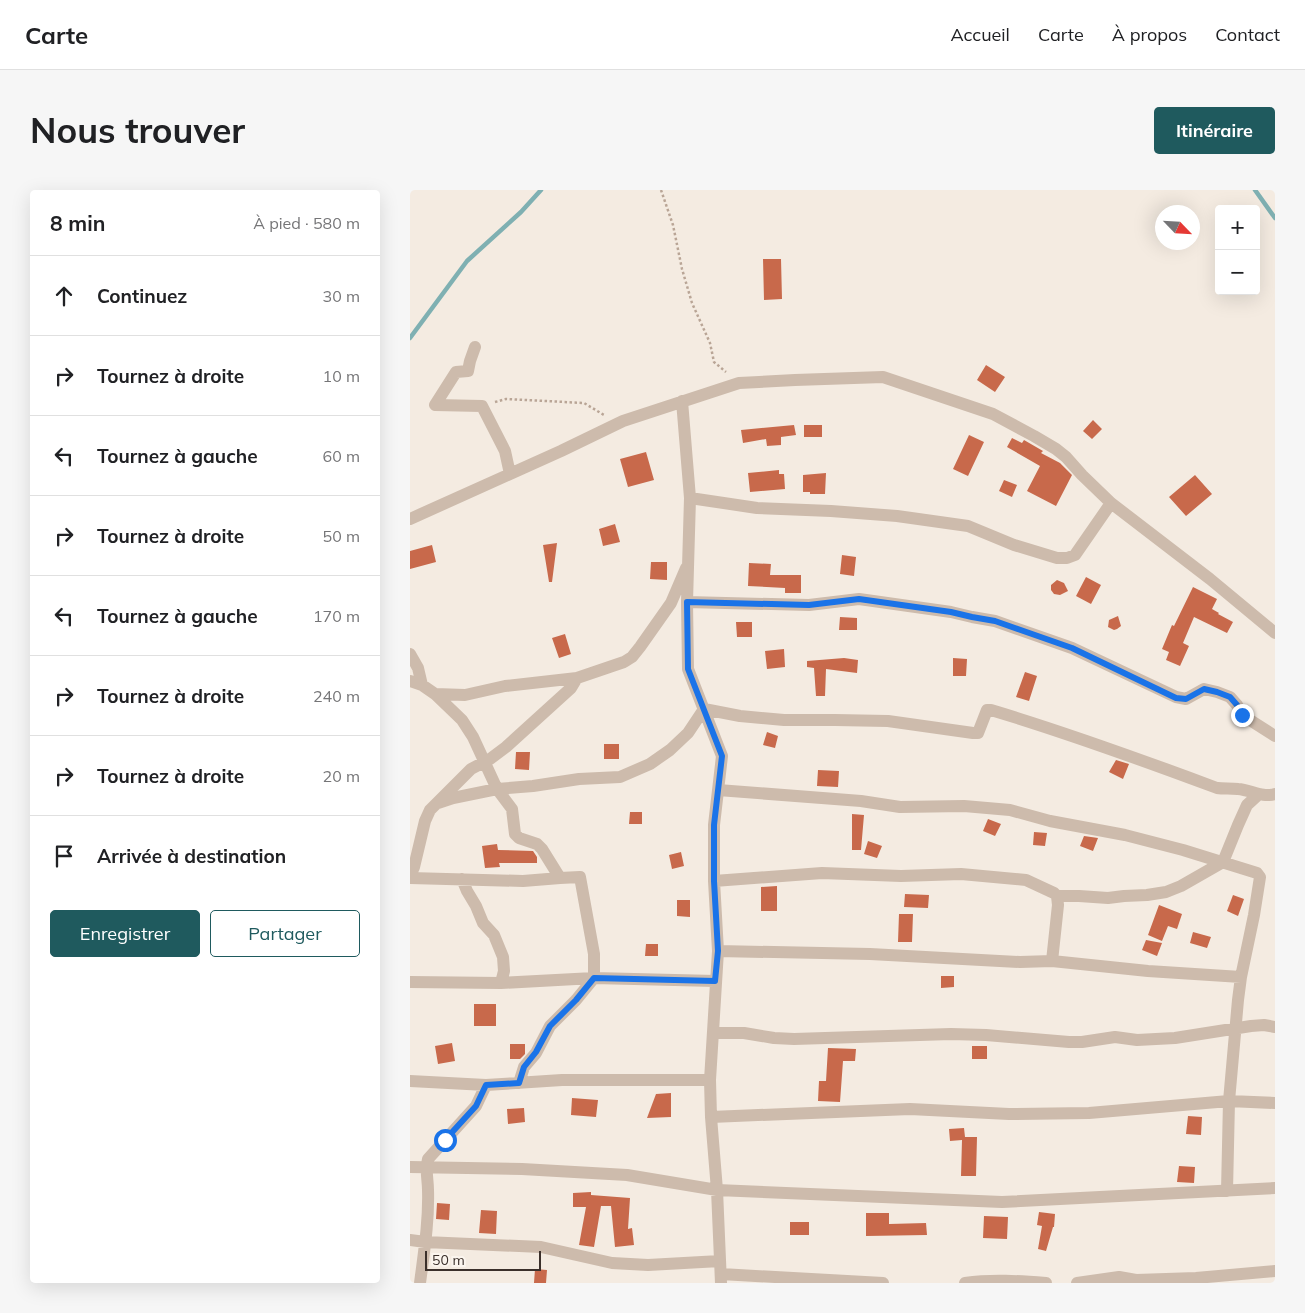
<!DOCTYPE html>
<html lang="fr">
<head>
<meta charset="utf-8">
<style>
  body { margin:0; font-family:Mulish,sans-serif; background:#f6f6f6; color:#202124 }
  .controls { position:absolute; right:15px; top:15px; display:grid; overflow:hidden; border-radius:5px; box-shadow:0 5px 20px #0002 }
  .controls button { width:45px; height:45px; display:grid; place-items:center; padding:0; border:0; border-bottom:1px solid #e0e0e0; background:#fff; color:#202124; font:25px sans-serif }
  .compass { position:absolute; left:745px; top:15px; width:45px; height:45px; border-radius:50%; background:#fff; box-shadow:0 5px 20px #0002; rotate:115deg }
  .scale { position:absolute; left:15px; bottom:12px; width:116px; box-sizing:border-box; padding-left:5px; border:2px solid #3b302b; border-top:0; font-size:14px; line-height:18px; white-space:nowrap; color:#3b302b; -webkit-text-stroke:4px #fbf5ee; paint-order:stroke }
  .stop { position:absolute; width:15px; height:15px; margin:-11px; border:4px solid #1a73e8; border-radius:50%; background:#fff }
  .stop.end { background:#1a73e8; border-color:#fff; box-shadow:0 1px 5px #0008 }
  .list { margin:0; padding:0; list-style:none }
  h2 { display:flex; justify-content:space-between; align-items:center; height:65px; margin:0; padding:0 20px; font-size:21px }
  h2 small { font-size:16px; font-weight:400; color:#757577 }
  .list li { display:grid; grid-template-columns:32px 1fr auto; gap:15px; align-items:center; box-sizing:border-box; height:80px; padding:0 20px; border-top:1px solid #e0e0e0 }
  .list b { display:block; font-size:19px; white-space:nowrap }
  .list em { font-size:16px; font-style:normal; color:#757577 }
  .actions { display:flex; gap:10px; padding:15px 20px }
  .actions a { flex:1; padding:11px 0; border:1px solid #1f5a5e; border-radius:5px; text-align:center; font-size:18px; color:#1f5a5e }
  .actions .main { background:#1f5a5e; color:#fff }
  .icon { flex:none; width:28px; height:28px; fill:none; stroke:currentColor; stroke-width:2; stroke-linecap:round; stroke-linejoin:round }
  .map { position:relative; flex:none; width:865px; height:1093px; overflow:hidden; border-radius:5px }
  header { display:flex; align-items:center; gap:30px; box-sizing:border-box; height:70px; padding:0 25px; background:#fff; border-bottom:1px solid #e0e0e0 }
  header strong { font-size:24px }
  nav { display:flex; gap:28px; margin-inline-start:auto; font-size:18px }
  .intro { display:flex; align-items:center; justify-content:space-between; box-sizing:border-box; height:120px; padding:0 30px }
  h1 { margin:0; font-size:35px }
  .button { padding:12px 22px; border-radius:5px; background:#1f5a5e; color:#fff; font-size:18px; font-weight:700 }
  main { display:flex; gap:30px; padding:0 30px }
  aside { flex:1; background:#fff; border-radius:5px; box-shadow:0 5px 20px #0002 }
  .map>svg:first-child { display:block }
</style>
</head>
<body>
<header>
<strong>Carte</strong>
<nav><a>Accueil</a><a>Carte</a><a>À propos</a><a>Contact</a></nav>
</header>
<div class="intro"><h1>Nous trouver</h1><a class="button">Itinéraire</a></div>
<main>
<aside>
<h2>8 min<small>À pied · 580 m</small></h2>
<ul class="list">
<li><svg class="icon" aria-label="ahead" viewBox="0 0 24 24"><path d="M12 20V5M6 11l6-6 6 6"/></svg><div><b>Continuez</b></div><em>30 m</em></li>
<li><svg class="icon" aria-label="right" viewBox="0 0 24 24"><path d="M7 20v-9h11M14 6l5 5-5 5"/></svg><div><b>Tournez à droite</b></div><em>10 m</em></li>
<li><svg class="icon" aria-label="left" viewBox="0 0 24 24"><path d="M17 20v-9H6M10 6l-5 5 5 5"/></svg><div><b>Tournez à gauche</b></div><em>60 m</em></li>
<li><svg class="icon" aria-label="right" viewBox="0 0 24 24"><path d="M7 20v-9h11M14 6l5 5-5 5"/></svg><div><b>Tournez à droite</b></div><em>50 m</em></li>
<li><svg class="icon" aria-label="left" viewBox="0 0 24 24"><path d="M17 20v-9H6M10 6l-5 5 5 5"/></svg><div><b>Tournez à gauche</b></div><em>170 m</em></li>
<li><svg class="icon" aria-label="right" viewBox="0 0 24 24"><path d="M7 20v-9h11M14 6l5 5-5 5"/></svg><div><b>Tournez à droite</b></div><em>240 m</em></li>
<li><svg class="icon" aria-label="right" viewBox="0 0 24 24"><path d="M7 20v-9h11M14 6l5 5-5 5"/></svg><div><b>Tournez à droite</b></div><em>20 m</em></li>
<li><svg class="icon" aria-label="arrive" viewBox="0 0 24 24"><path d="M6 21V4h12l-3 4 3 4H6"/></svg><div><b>Arrivée à destination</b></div></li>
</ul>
<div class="actions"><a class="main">Enregistrer</a><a>Partager</a></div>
</aside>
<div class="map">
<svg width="865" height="1093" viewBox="0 0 865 1093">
  <rect width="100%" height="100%" fill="#f4ebe1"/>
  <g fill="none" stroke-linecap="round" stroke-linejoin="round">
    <path stroke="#7fb0b2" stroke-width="4.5" d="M 845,0 L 865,28
      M 0,148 L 57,71 L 111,22 L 131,0"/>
  </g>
  <path fill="#c8694b" d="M 353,69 L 371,69 L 372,109 L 354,110 Z
    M 576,175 L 595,187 L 585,202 L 567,190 Z
    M 683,230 L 692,239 L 682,249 L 673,241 Z
    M 384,235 L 386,245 L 371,247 L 371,255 L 357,256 L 356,249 L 333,253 L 331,240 Z
    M 394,235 L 412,235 L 412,247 L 394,247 Z
    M 559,245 L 574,252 L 558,286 L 543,279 Z
    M 602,248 L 612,253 L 614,250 L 633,261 L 631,263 L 650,273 L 662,285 L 646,316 L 617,301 L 630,276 L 597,257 Z
    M 236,262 L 244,290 L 218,297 L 210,269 Z
    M 369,280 L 369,284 L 374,284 L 375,299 L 340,302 L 338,283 Z
    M 416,283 L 415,304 L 400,304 L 400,302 L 393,302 L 393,285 Z
    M 785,285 L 802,304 L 776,326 L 759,307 Z
    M 594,290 L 607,295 L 602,307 L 589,301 Z
    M 205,334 L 210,352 L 193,356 L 189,339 Z
    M 147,353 L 142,392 L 139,392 L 133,355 Z
    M 22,355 L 26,372 L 0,379 L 0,361 Z
    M 432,365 L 446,367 L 444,386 L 430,384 Z
    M 241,372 L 257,372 L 257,390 L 240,389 Z
    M 339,373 L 361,374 L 360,385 L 391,385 L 391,403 L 375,403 L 375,398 L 338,396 Z
    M 676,387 L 691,395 L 681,414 L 666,406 Z
    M 647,390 L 654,393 L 658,401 L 650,405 L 644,404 L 641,400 L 641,395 Z
    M 783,397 L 807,409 L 802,419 L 809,423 L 808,424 L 823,432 L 817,443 L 784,427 L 773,453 L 779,456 L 770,476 L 756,470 L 759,462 L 752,459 L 762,435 L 764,436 Z
    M 708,426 L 711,436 L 707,439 L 704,440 L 698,437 L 699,430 Z
    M 430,427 L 447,428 L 447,440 L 429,440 Z
    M 326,432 L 342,432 L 342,447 L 327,447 Z
    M 155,444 L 161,464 L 149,468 L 142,448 Z
    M 374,459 L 375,477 L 357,479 L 355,461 Z
    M 434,468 L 448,470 L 447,483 L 416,479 L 415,506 L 406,506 L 404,478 L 397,477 L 397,471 Z
    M 543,468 L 557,469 L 556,486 L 543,486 Z
    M 615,482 L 627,486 L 619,511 L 606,507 Z
    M 357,542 L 368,546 L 365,558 L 353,555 Z
    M 194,554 L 209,554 L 209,569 L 194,569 Z
    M 106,562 L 120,562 L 119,580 L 105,579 Z
    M 706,570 L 719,574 L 713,589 L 699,582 Z
    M 408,580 L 429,581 L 428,597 L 407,596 Z
    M 220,622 L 232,622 L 232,634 L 219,634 Z
    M 442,624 L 454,625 L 451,660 L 442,660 Z
    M 578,629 L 591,634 L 585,646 L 573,641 Z
    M 624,642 L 637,643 L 635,656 L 623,655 Z
    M 674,646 L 688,648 L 683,661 L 670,656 Z
    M 458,651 L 472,656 L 467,668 L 454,664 Z
    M 87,654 L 88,660 L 123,661 L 127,667 L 127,673 L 89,673 L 90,677 L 75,678 L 72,656 Z
    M 271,662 L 274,676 L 262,679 L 259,665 Z
    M 367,696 L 367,721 L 351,721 L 351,697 Z
    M 495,704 L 519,705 L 518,718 L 494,717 Z
    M 823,705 L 834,709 L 828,726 L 817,721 Z
    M 267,710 L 280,710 L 280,727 L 267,726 Z
    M 749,715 L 772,724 L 767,739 L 758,736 L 752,751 L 738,745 Z
    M 489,724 L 503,724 L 502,752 L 488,752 Z
    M 783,742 L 801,747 L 797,758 L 780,753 Z
    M 736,750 L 752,753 L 747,766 L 732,760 Z
    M 236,754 L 248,754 L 248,766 L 235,766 Z
    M 531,786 L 544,786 L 544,797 L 531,798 Z
    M 64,814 L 86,814 L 86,836 L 64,836 Z
    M 42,853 L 45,871 L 28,874 L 25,856 Z
    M 100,854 L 115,854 L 115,864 L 110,869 L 100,869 Z
    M 562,856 L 577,856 L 577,869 L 562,869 Z
    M 418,858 L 446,859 L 445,871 L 433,871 L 430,912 L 408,911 L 409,891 L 416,891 Z
    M 261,903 L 261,927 L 237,928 L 246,904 Z
    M 162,908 L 188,910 L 186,927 L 161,925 Z
    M 114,918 L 115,932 L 98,934 L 97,919 Z
    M 778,926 L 792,927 L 791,945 L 776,944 Z
    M 554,938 L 555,947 L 567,947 L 566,986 L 551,986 L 552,950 L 540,951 L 539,939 Z
    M 769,976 L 785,977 L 784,993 L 767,992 Z
    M 181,1002 L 181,1005 L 220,1008 L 218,1039 L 222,1038 L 224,1055 L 205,1057 L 201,1016 L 191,1016 L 184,1057 L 169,1055 L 176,1017 L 163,1017 L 163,1003 Z
    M 27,1013 L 40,1014 L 39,1030 L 26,1029 Z
    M 71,1020 L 87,1021 L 86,1044 L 69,1043 Z
    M 629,1022 L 645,1024 L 644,1037 L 643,1037 L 636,1061 L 628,1059 L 632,1036 L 627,1035 Z
    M 456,1023 L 479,1023 L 479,1034 L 516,1033 L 517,1045 L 456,1046 Z
    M 574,1026 L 598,1027 L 597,1049 L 573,1048 Z
    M 380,1032 L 399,1032 L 399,1045 L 380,1045 Z
    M 125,1079 L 137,1080 L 136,1093 L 124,1093 Z"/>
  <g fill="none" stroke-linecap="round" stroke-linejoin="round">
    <path stroke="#b9a596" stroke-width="2.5" stroke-dasharray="2.5 2.5" stroke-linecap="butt" d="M 251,0 L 263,35 L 272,79 L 282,113 L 300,153 L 304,172 L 316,182
      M 85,212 L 96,209 L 174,213 L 194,225"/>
    <path stroke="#cdbbac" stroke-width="12" d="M 65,157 L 60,171 L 58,181 L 46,182 L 25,215 L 72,216 L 95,261 L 100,284
      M 272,211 L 280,308 L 277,412 L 278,479 L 312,566 L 304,635 L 304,691 L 308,761 L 300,890 L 301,927 L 307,1000 L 311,1093
      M 280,308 L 347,318 L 421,321 L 487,326 L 558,336 L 604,355 L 647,368 L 657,368 L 665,365 L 701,313
      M 0,329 L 151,261 L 213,231 L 329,193 L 385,190 L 473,187 L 583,224 L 624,246 L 646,259 L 656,267 L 672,285 L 701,313 L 800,389 L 865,443
      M 277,412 L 399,415 L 449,409 L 541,422 L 562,427 L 585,431 L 662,458 L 766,507 L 776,509 L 794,499 L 807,502 L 820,507 L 827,515 L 832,525 L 865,546
      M 0,464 L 8,478 L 12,495
      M 0,491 L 12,495 L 25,504 L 52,530 L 63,547 L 87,599 L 102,619 L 105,644 L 109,648 L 127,654 L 132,659 L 150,688 L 170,687 L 184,764 L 184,788 L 166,810 L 140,836 L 126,863 L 114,877 L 109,893
      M 25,504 L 55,505 L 95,496 L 167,488 L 214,472 L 222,467 L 230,457 L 261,413 L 276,378
      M 308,600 L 451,611 L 490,617 L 554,616 L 600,620 L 640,631 L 715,645 L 773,660 L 847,683 L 850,687 L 844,725 L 831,787 L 828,810 L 819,911 L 817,1001
      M 28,613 L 43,608 L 87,599 L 123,596 L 169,589 L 210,587 L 240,574 L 260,560 L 278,543 L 294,519 L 330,526 L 374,530 L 425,530 L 478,531 L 563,543 L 568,543 L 577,520 L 581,520 C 658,543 732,570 807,598 C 814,599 821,598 828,599 C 841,600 852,608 865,604
      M 0,686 L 4,677 L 15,631 L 20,620 L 61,579 L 80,569 L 96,557 L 161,498 L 167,488
      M 0,688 L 113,691 L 150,688
      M 52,689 L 57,701 L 66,716 L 73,733 L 84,745 L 93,767 L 94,781 L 91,793
      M 304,691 L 412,683 L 491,686 L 551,684 L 616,690 L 644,703 L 647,706 L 648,715 L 642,771
      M 647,706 L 669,706 L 698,708 L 714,706 L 737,705 L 756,702 L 771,696 L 813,672 L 828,635 L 837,615 L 849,604
      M 308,761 L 460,764 L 610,772 L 642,771 L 738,781 L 831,787
      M 0,792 L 91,793 L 184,788 L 305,791
      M 303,843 L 334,843 L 364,848 L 384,849 L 541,844 L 576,845 L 659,852 L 672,852 L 705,847 L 727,850 L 765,848 L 841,836 L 854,835 L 865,837
      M 0,891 L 76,895 L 152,890 L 300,890
      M 301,927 L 500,919 L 599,924 L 679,923 L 819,911 L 865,913
      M 0,977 L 112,979 L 217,985 L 307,1000 L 592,1012 L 865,998
      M 0,1050 L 15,1052 L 131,1057 L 202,1073 L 238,1075 L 310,1071
      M 311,1084 L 473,1093
      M 10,1093 C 14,1062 19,1031 18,1000 C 18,989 15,980 18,969 L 66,916 L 76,895
      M 555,1093 C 582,1089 609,1091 636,1093
      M 667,1093 L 709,1087 L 726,1090 L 786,1088 L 865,1081"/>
  </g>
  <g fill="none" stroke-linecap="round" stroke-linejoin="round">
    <path stroke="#1a73e8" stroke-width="6" d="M 35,950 L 66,916 L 76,895 L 109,893 L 114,877 L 126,862 L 140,836 L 166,810 L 184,788 L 305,791 L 308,761 L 304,691 L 304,635 L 312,566 L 278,479 L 277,412 L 399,415 L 449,409 L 541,422 L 562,427 L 585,431 L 662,458 L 766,508 L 776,509 L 794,499 L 807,502 L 820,507 L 827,515 L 832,525"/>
  </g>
</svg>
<div class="controls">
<button>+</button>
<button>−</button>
</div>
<svg class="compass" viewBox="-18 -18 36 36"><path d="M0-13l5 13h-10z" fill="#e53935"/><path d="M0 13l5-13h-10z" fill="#757577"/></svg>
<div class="scale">50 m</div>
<div class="stop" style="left:35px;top:950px"></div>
<div class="stop end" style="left:832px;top:525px"></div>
</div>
</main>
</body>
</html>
